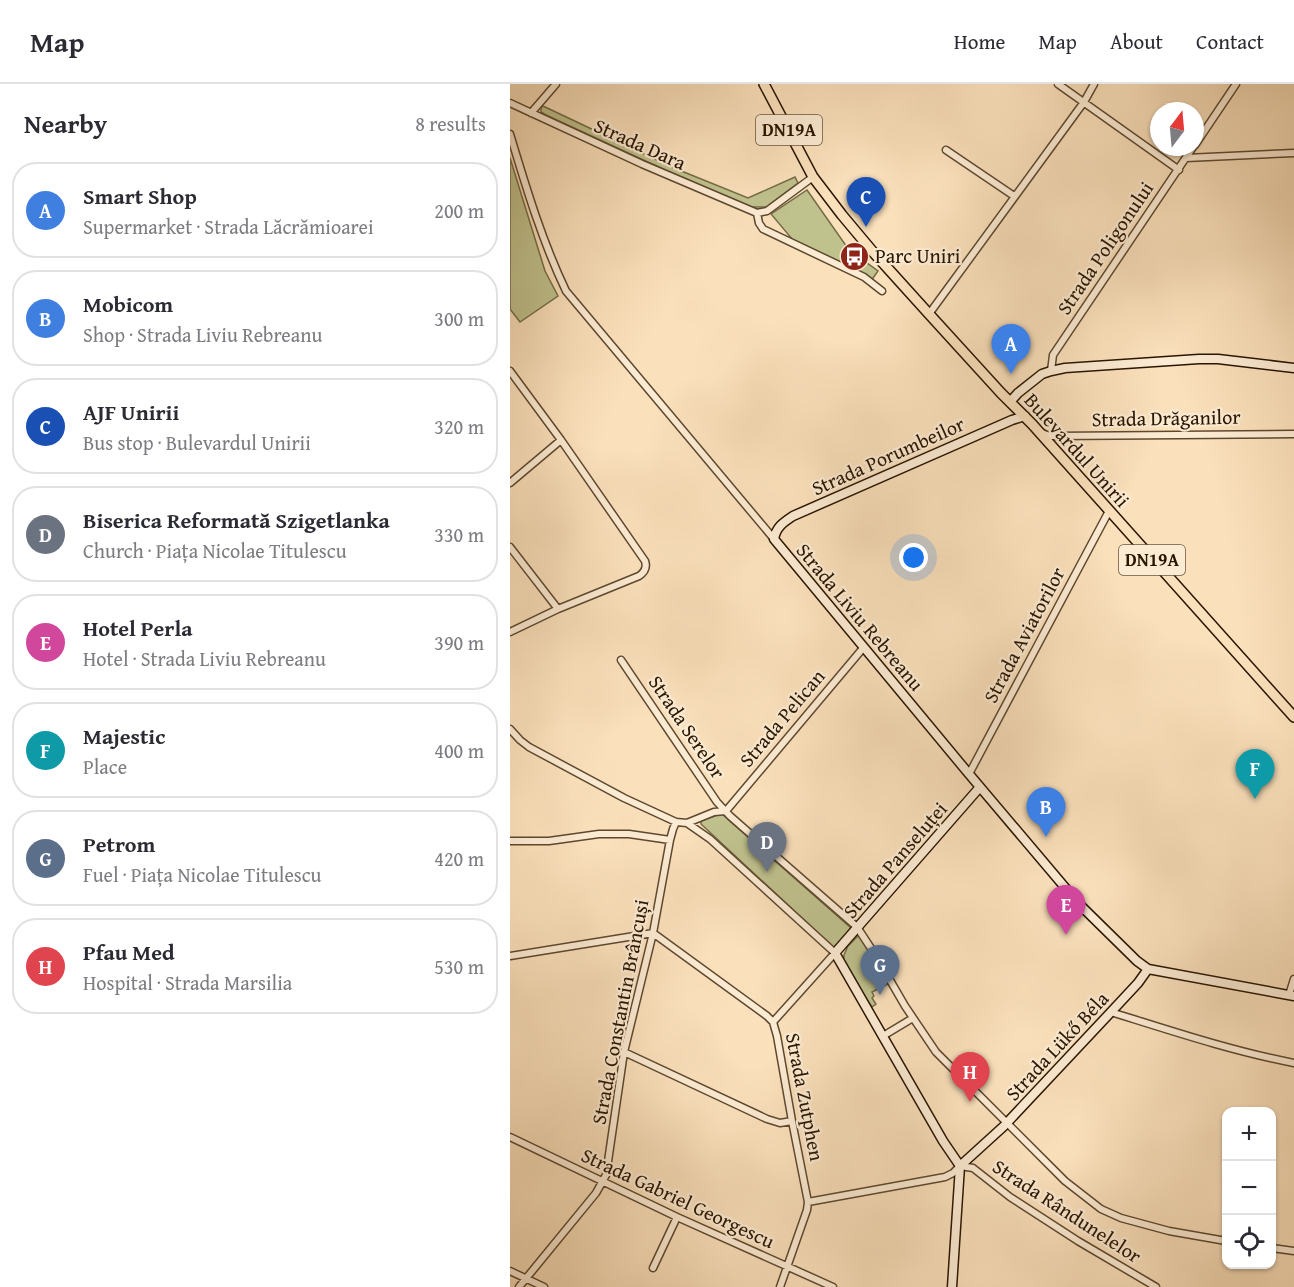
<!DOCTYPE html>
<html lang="en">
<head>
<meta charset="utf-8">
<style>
  body { margin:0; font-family:"Gentium Book Plus",serif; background:#f2f2f3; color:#2b2b33 }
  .controls { position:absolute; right:18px; bottom:18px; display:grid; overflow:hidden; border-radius:12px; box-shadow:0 2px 4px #0004 }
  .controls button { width:54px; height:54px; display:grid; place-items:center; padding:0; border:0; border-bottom:2px solid #e1e1e2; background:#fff; color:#2b2b33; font:30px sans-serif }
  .compass { position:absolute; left:640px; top:18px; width:54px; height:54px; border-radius:50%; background:#fff; box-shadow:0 2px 4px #0004; rotate:16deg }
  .you { position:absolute; left:404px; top:474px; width:21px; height:21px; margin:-15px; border:4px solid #fff; border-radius:50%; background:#1a73e8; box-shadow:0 0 0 9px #1a73e833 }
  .badge { display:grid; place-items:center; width:39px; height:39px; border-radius:50%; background:#1a73e8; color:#fff; font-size:20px; font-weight:700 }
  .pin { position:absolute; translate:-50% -50px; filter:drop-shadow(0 2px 3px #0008) }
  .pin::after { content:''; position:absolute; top:32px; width:21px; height:18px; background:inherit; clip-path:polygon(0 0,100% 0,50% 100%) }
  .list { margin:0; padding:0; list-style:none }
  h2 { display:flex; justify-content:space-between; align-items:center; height:78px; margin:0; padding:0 24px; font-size:26px }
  h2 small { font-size:20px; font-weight:400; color:#7c7c81 }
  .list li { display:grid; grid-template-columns:39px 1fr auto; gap:18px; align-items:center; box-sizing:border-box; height:96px; margin:0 12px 12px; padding:0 12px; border:2px solid #e1e1e2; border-radius:24px }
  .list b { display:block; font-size:22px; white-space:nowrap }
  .list p { margin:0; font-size:20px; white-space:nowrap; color:#7c7c81 }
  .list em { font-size:20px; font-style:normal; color:#7c7c81 }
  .icon { flex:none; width:33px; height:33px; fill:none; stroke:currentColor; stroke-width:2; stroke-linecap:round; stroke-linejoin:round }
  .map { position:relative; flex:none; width:784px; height:1203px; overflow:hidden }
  header { display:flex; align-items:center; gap:36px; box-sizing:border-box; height:84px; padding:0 30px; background:#fff; border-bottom:2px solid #e1e1e2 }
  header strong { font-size:28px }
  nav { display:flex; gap:33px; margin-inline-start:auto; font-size:21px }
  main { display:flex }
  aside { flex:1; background:#fff }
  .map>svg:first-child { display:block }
</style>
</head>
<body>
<header>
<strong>Map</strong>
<nav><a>Home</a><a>Map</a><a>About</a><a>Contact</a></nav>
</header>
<main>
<aside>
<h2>Nearby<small>8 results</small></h2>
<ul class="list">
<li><span class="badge" style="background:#3f7fe0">A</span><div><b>Smart Shop</b><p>Supermarket · Strada Lăcrămioarei</p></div><em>200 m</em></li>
<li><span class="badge" style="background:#3f7fe0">B</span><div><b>Mobicom</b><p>Shop · Strada Liviu Rebreanu</p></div><em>300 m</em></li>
<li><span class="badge" style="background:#1a4fb4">C</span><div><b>AJF Unirii</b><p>Bus stop · Bulevardul Unirii</p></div><em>320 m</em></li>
<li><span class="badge" style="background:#6b7280">D</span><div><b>Biserica Reformată Szigetlanka</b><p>Church · Piața Nicolae Titulescu</p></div><em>330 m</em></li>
<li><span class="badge" style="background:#d1479c">E</span><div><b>Hotel Perla</b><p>Hotel · Strada Liviu Rebreanu</p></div><em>390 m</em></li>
<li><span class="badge" style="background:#0f9aa8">F</span><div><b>Majestic</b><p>Place</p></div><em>400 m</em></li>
<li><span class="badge" style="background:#5c6f8a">G</span><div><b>Petrom</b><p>Fuel · Piața Nicolae Titulescu</p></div><em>420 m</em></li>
<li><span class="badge" style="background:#e0444e">H</span><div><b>Pfau Med</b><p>Hospital · Strada Marsilia</p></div><em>530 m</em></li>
</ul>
</aside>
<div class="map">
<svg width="784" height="1203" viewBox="0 0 784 1203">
  <rect width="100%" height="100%" fill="#fae0bb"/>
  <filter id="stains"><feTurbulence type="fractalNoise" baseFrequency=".00333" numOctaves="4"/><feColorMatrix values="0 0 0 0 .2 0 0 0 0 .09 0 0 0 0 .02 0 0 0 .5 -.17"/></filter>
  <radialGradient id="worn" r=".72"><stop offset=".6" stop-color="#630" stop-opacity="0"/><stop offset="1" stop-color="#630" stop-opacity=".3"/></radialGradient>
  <path fill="#c0c28e" stroke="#746c47" stroke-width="1.5" d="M 33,22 L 164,84 L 238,114 L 285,93 L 288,99 L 256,123 L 238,123 L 155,86 L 36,31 L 31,28 L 31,24 Z
    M 0,74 L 35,187 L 48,212 L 10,238 L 0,225 Z
    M 297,106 L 339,166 L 368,187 L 361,197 L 287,161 L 261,130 Z
    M 210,730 L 212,730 L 221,738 L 341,844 L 324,864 L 191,740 L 191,737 Z
    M 349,851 L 365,875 L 378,900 L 362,908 L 364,912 L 362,914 L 366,920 L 362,923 L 333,882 L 334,871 L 338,862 Z"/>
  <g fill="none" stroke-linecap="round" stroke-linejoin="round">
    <defs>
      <path id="minor" d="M 548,0 L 669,86
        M 0,19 L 132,80 L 247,129 L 249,139 L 253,145 L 354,193 L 372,207
        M 21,29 L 46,0
        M 0,50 C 16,103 32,157 56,207 L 264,455
        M 685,61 L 726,0
        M 436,66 L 504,112
        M 676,74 L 784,69
        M 247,129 L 257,127 L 303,93
        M 419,230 L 574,18 L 584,0
        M 0,287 L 51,356 L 135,477 C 137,483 135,488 129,492 L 48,525 L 0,548
        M 541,287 L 543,271 L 683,63
        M 532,349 L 539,352 L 545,352 L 784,350
        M 0,399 L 51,356
        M 0,463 L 48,525
        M 111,576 L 207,718 L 220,732 L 347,843 L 366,872 L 395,922 L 426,968 L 555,1097 L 591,1125 L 611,1134 L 659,1147 L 716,1157
        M 0,645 L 10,656 L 19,663 L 114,714 L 166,738 L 177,739 L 204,728 L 216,727
        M 459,690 L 599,427
        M 216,727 L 354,563
        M 177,739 L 200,755 L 325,869 L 263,938
        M 0,757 L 39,757 L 89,750 L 119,750 L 160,756
        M 143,849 L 257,932 L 263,938 L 267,952 L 282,1037 L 298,1118 L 297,1126 L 270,1203
        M 0,872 L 143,849
        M 779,911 L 784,895
        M 601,928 C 662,947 722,967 784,979
        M 373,952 L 403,934
        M 114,968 L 257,1035 L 270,1039 L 282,1037
        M 0,1053 L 167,1133 L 323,1203
        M 298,1118 L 435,1093 L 443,1089 L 450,1082 L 463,1084 L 500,1113 L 568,1157 L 646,1203
        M 762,1164 L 784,1167
        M 143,1184 L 167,1133
        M 0,1187 L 34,1203
        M 9,1203 L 86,1109 L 96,1091 L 114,968 L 143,849 L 160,756 L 163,745 L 166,738"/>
      <path id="secondary" d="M 500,318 L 508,309 L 532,290 L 541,287 L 555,284 L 689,275 L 708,275 L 784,284
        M 515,332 L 502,336 L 283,432 C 274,438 266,443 264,455 L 459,690 L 569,820 L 627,877 L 638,885 L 784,912
        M 450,1082 L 494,1042 L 601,928 L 628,899 L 638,885
        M 442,1203 L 450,1082 L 433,1057 L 325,869 L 470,703"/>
      <path id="primary" d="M 254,0 L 303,93 L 332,131 L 363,168 L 419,230 L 491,309 L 522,340 L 784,633"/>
    </defs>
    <use href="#minor" stroke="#5d482f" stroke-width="9"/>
    <use href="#secondary" stroke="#291500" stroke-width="11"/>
    <use href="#primary" stroke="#291500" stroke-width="12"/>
    <use href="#minor" stroke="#fcebd3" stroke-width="6"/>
    <use href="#secondary" stroke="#fcebd3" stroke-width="8"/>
    <use href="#primary" stroke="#fae0bb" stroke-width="9"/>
  </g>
  <defs>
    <symbol id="bus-disc" viewBox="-11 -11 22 22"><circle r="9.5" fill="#8f2418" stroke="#fcebd3"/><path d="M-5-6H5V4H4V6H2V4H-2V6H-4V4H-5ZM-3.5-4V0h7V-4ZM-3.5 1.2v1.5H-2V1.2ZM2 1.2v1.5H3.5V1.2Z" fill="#fff"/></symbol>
  </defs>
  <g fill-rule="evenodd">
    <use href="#bus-disc" x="328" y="156" width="33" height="33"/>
  </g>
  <g text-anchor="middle" stroke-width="4.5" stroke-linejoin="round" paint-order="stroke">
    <g fill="#fcebd3" stroke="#68553f" stroke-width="1.5">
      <rect x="246" y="31" width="66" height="30" rx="4.5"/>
      <rect x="609" y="461" width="66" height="30" rx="4.5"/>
    </g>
    <g font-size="18" font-weight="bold" fill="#291500">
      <text x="279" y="52">DN19A</text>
      <text x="642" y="482">DN19A</text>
    </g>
    <g font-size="20" fill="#291500" stroke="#fcebd3">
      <text transform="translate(130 60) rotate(24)" y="7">Strada Dara</text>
      <text transform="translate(595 164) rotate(-56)" y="7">Strada Poligonului</text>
      <text transform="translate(656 334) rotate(-1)" y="7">Strada Drăganilor</text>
      <text transform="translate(567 366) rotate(48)" y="7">Bulevardul Unirii</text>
      <text transform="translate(378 372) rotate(-24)" y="7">Strada Porumbeilor</text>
      <text transform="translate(350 533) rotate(50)" y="7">Strada Liviu Rebreanu</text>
      <text transform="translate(514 551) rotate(-62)" y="7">Strada Aviatorilor</text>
      <text transform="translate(272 634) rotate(-50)" y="7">Strada Pelican</text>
      <text transform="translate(177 643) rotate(56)" y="7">Strada Serelor</text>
      <text transform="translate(385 776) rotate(-49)" y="7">Strada Panseluței</text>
      <text transform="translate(110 928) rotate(-79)" y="7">Strada Constantin Brâncuși</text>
      <text transform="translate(547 962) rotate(-47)" y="7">Strada Lükő Béla</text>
      <text transform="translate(295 1013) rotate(79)" y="7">Strada Zutphen</text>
      <text transform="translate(168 1114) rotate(25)" y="7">Strada Gabriel Georgescu</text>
      <text transform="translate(557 1127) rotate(33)" y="7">Strada Rândunelelor</text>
    </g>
    <g font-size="20" fill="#291500" stroke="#fcebd3" text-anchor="start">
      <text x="365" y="179">Parc Uniri</text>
    </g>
  </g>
  <rect width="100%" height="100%" filter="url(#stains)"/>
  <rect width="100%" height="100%" fill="url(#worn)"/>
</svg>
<div class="controls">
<button>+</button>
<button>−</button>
<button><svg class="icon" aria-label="locate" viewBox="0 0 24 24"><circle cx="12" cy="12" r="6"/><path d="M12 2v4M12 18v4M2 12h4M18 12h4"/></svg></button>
</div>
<svg class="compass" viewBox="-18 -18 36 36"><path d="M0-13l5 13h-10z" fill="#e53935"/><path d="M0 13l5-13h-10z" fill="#7c7c81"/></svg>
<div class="you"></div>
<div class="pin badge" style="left:501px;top:290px;background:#3f7fe0">A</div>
<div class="pin badge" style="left:536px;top:753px;background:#3f7fe0">B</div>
<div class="pin badge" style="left:356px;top:143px;background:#1a4fb4">C</div>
<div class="pin badge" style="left:257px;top:788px;background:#6b7280">D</div>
<div class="pin badge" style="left:556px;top:851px;background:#d1479c">E</div>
<div class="pin badge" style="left:745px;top:715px;background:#0f9aa8">F</div>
<div class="pin badge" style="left:370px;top:911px;background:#5c6f8a">G</div>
<div class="pin badge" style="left:460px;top:1018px;background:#e0444e">H</div>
</div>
</main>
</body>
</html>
